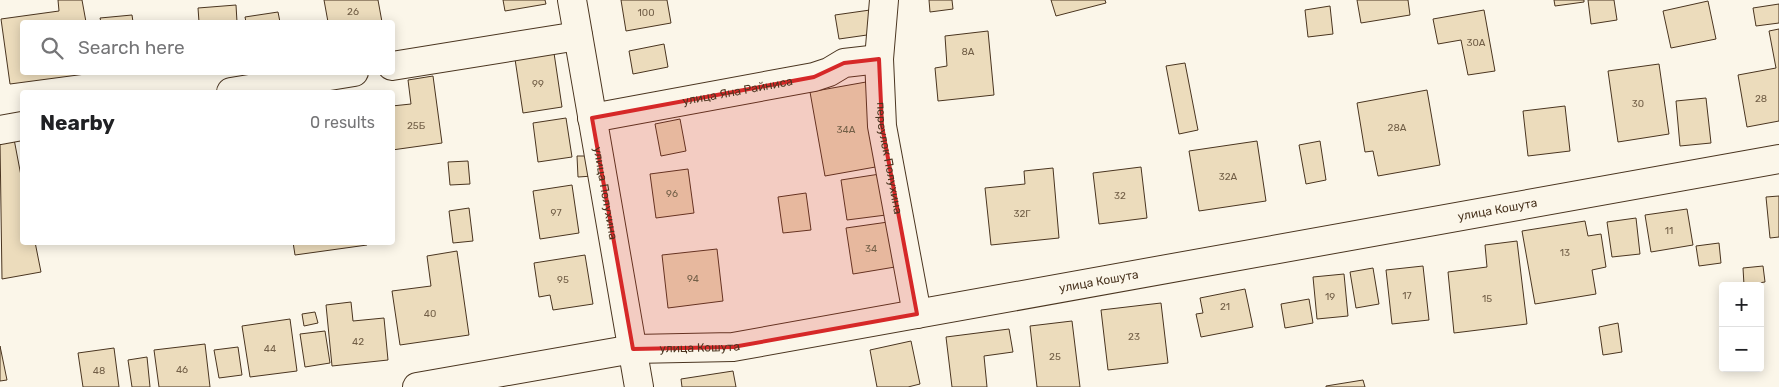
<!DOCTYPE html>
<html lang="en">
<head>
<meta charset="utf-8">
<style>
  body { margin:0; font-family:Rubik,sans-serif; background:#f6f6f6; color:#202124 }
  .controls { position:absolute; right:15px; bottom:15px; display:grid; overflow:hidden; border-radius:5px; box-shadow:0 2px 12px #0003 }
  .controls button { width:45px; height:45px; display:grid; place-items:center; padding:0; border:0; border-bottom:1px solid #e0e0e0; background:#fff; color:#202124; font:25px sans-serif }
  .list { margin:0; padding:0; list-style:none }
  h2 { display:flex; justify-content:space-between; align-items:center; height:65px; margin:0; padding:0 20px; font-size:21px }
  h2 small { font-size:16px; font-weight:400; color:#757577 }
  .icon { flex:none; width:28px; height:28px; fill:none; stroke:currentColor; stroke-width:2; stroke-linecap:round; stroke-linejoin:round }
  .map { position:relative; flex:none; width:1779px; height:387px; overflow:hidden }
  .search { position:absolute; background:#fff; box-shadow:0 2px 12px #0003; left:20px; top:20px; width:375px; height:55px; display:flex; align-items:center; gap:12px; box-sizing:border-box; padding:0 18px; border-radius:5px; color:#757577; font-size:19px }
  .panel { position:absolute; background:#fff; box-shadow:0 2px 12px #0003; left:20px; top:90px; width:375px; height:155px; border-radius:5px }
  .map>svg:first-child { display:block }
</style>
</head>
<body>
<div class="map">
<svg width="1779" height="387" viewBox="0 0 1779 387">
  <rect width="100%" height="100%" fill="#fbf6e9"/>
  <path fill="#ecdcbc" stroke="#4a3520" d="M 58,0 L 82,0 L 86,22 L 22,22 L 22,72 L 93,73 L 10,84 L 1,19 L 59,11 Z
    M 324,0 L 378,0 L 382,22 L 328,22 Z
    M 503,0 L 545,0 L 546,4 L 505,11 Z
    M 621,0 L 667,0 L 671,23 L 626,31 Z
    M 929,0 L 952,0 L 953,9 L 930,12 Z
    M 1051,0 L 1105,0 L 1106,3 L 1056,16 Z
    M 1357,0 L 1408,0 L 1410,15 L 1361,23 Z
    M 1554,0 L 1584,0 L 1584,2 L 1555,6 Z
    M 1588,0 L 1614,0 L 1617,20 L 1591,24 Z
    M 1708,1 L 1716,39 L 1671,48 L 1663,11 Z
    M 1779,4 L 1779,23 L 1756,26 L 1753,8 Z
    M 236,5 L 237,22 L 199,22 L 198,8 Z
    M 1330,6 L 1333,34 L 1308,37 L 1305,10 Z
    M 870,10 L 874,34 L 839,39 L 835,15 Z
    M 1484,10 L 1495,71 L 1468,75 L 1461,40 L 1438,44 L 1433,19 Z
    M 278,12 L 280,22 L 246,22 L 245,17 Z
    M 132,15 L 133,22 L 101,22 L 100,18 Z
    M 1779,29 L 1779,121 L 1747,127 L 1738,75 L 1776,68 L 1769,31 Z
    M 988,31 L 994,95 L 938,101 L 935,68 L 947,66 L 945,36 Z
    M 664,44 L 668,67 L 633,74 L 629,51 Z
    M 554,53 L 562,107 L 523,113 L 515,59 Z
    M 1185,63 L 1198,130 L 1179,134 L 1166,66 Z
    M 1659,64 L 1669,134 L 1618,142 L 1608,71 Z
    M 433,76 L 442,143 L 392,150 L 392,106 L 411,104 L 408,80 Z
    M 866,82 L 881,166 L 825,176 L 810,92 Z
    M 1427,90 L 1440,165 L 1378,176 L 1373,151 L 1365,152 L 1357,103 Z
    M 1706,98 L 1711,143 L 1680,146 L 1676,101 Z
    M 1565,106 L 1570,151 L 1528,156 L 1523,111 Z
    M 566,118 L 572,157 L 538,162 L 533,123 Z
    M 680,119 L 686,151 L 661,156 L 655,124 Z
    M 14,139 L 22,181 L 22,242 L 35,242 L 41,272 L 2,279 L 0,141 Z
    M 1257,141 L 1266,201 L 1199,211 L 1189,151 Z
    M 1320,141 L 1326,180 L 1306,184 L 1299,145 Z
    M 577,156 L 592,156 L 593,176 L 578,177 Z
    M 468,161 L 470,184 L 450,185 L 448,162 Z
    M 1141,167 L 1147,218 L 1099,224 L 1093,173 Z
    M 1053,168 L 1059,238 L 991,245 L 985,188 L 1025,184 L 1024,171 Z
    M 688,169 L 694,213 L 656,218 L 650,174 Z
    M 880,174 L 886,215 L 847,220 L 841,180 Z
    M 572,185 L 579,233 L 540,239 L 533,191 Z
    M 806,193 L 811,230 L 783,233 L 778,197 Z
    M 1779,196 L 1779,237 L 1770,238 L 1766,197 Z
    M 469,208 L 473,241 L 453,243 L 449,211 Z
    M 1687,209 L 1693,245 L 1651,252 L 1645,215 Z
    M 1636,218 L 1640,254 L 1612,257 L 1607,222 Z
    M 1585,221 L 1588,236 L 1601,234 L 1606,267 L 1592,270 L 1596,294 L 1535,304 L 1522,231 Z
    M 888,222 L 895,267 L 853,274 L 846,228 Z
    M 1517,241 L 1527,324 L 1454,333 L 1448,272 L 1487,267 L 1485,245 Z
    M 293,242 L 366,242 L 367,245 L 295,255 Z
    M 1719,243 L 1721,263 L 1699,266 L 1696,246 Z
    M 717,249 L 723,301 L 668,308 L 662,255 Z
    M 457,251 L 469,335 L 400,345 L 392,291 L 431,286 L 427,256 Z
    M 585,255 L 593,304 L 553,310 L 550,295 L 539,297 L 534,263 Z
    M 1423,266 L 1429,320 L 1392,324 L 1386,270 Z
    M 1763,266 L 1765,282 L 1744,285 L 1743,268 Z
    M 1373,268 L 1379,304 L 1356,308 L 1350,272 Z
    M 1344,274 L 1348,316 L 1317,319 L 1313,277 Z
    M 1245,289 L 1253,327 L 1201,337 L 1196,314 L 1203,313 L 1200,298 Z
    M 1309,299 L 1313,323 L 1285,328 L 1281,304 Z
    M 351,302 L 353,321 L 384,318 L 388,360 L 332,366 L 326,305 Z
    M 1161,303 L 1168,363 L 1108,370 L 1101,310 Z
    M 315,312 L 318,323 L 304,326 L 302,314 Z
    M 290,319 L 297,371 L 250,377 L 242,326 Z
    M 1072,321 L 1080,387 L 1037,387 L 1030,326 Z
    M 1618,323 L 1622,352 L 1603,355 L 1599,327 Z
    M 1009,329 L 1013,352 L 984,356 L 987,387 L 952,387 L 946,337 Z
    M 325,331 L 330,363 L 305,367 L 300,334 Z
    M 911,341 L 920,384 L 908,387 L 877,387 L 870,350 Z
    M 205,344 L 210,387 L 159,387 L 154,350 Z
    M 0,346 L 7,380 L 0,381 Z
    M 238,347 L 242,375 L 219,378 L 214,350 Z
    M 114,348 L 119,387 L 83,387 L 78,353 Z
    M 147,357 L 150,387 L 132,387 L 128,360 Z
    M 733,371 L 736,387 L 682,387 L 681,379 Z
    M 1363,380 L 1365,387 L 1326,387 L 1326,386 Z"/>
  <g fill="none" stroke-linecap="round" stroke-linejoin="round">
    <defs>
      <g id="minor">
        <path id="s1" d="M 884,0 L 879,59 L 882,126 L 917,314"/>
        <path d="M 392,66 L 578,36"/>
        <path d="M 231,92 L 354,72"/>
        <path id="s2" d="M 592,118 L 814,77 L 829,72 L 844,63 L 879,59"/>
        <path d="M 0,130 L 22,126"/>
        <path id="s3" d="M 417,387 L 633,349 L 733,347 L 1779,159"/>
      </g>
      <g id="major">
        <path id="s4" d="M 572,0 L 639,387"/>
      </g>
    </defs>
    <use href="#minor" stroke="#4a3520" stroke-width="30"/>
    <use href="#major" stroke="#4a3520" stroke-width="30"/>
    <use href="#minor" stroke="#fbf6e9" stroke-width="28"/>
    <use href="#major" stroke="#fbf6e9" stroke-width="28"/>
  </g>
  <path fill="#d62828" fill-opacity="0.2" stroke="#d62828" stroke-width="4" stroke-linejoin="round" d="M 879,59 L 882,126 L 917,314 L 733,347 L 633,349 L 592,118 L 814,77 L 844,63 Z"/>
  <g text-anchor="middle" stroke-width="4" stroke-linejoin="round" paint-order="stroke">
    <g font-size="10" fill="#725f47">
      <text x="353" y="15">26</text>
      <text x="646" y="16">100</text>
      <text x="1476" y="46">30А</text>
      <text x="968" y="55">8А</text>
      <text x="538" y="87">99</text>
      <text x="1761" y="102">28</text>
      <text x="1638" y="107">30</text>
      <text x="416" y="129">25Б</text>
      <text x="1397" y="131">28А</text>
      <text x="846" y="133">34А</text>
      <text x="1228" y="180">32А</text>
      <text x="672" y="197">96</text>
      <text x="1120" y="199">32</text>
      <text x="556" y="216">97</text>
      <text x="1022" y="217">32Г</text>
      <text x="1669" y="234">11</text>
      <text x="871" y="252">34</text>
      <text x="1565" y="256">13</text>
      <text x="693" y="282">94</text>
      <text x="563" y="283">95</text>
      <text x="1407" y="299">17</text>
      <text x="1330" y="300">19</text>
      <text x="1487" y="302">15</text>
      <text x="1225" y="310">21</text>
      <text x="430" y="317">40</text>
      <text x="1134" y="340">23</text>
      <text x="358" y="345">42</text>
      <text x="270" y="352">44</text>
      <text x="1055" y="360">25</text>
      <text x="182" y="373">46</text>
      <text x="99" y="374">48</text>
    </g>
    <g font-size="12" fill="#4a3520" stroke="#fbf6e9">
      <text dy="4" stroke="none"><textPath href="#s2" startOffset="148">улица Яна Райниса</textPath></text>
      <text dy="4" stroke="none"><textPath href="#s1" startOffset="159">переулок Полухина</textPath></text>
      <text dy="4" stroke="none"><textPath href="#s4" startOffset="196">улица Полухина</textPath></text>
      <text dy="4" stroke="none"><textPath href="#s3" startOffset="1096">улица Кошута</textPath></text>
      <text dy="4" stroke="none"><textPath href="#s3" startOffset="691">улица Кошута</textPath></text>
      <text dy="4" stroke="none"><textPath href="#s3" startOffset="286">улица Кошута</textPath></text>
    </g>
  </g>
</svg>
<div class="controls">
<button>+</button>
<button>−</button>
</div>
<div class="search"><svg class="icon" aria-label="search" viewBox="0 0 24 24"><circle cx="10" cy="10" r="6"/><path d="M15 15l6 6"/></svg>Search here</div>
<section class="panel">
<h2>Nearby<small>0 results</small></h2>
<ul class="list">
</ul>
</section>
</div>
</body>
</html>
